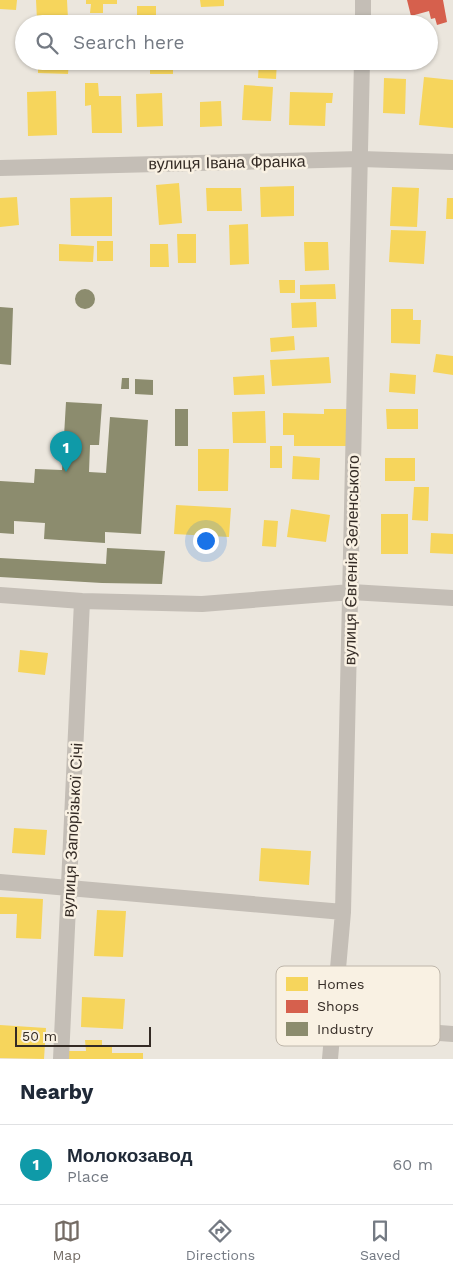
<!DOCTYPE html>
<html lang="en">
<head>
<meta charset="utf-8">
<style>
  body { margin:0; font-family:"Work Sans",sans-serif; background:#f2f2f3; color:#1f2937 }
  .scale { position:absolute; left:15px; bottom:12px; width:136px; box-sizing:border-box; padding-left:5px; border:2px solid #342b25; border-top:0; font-size:14px; line-height:18px; white-space:nowrap; color:#342b25; -webkit-text-stroke:4px #f9f1e3; paint-order:stroke }
  .you { position:absolute; left:205px; top:540px; width:18px; height:18px; margin:-12px; border:4px solid #fff; border-radius:50%; background:#1a73e8; box-shadow:0 0 0 8px #1a73e833 }
  .badge { display:grid; place-items:center; width:32px; height:32px; border-radius:50%; background:#746c65; color:#fff; font-size:16px; font-weight:700 }
  .pin { position:absolute; translate:-50% -41px; filter:drop-shadow(0 1px 2px #0008) }
  .pin::after { content:''; position:absolute; top:26px; width:18px; height:15px; background:inherit; clip-path:polygon(0 0,100% 0,50% 100%) }
  .list { margin:0; padding:0; list-style:none }
  h2 { display:flex; justify-content:space-between; align-items:center; height:65px; margin:0; padding:0 20px; font-size:21px }
  h2 small { font-size:16px; font-weight:400; color:#747a83 }
  .list li { display:grid; grid-template-columns:32px 1fr auto; gap:15px; align-items:center; box-sizing:border-box; height:80px; padding:0 20px; border-top:1px solid #e0e1e3 }
  .list b { display:block; font-size:19px; white-space:nowrap }
  .list p { margin:0; font-size:16px; white-space:nowrap; color:#747a83 }
  .list em { font-size:16px; font-style:normal; color:#747a83 }
  .icon { flex:none; width:28px; height:28px; fill:none; stroke:currentColor; stroke-width:2; stroke-linecap:round; stroke-linejoin:round }
  .map { position:relative; flex:none; width:453px; height:1059px; overflow:hidden }
  .search { position:absolute; background:#fff; box-shadow:0 1px 4px #0004; left:15px; right:15px; top:15px; height:55px; display:flex; align-items:center; gap:12px; box-sizing:border-box; padding:0 18px; border-radius:28px; color:#747a83; font-size:19px }
  .sheet { height:145px; background:#fff }
  nav { display:flex; justify-content:space-around; align-items:center; box-sizing:border-box; height:70px; border-top:1px solid #e0e1e3; background:#fff; font-size:14px; color:#747a83 }
  nav a { display:grid; justify-items:center; gap:2px }
  nav .on { color:#746c65 }
  .map>svg:first-child { display:block }
</style>
</head>
<body>
<div class="map">
<svg width="453" height="1059" viewBox="0 0 453 1059">
  <rect width="100%" height="100%" fill="#ebe6dd"/>
  <path fill="#f6d55c" d="M 0,0 L 17,0 L 16,10 L 0,9 Z
    M 36,0 L 67,0 L 68,19 L 37,20 Z
    M 86,0 L 117,0 L 117,4 L 103,4 L 103,13 L 90,13 L 91,4 L 86,4 Z
    M 200,0 L 224,0 L 224,6 L 201,7 Z
    M 137,6 L 156,6 L 156,24 L 137,24 Z
    M 234,18 L 248,18 L 249,24 L 234,24 Z
    M 300,19 L 300,24 L 282,24 L 282,20 Z
    M 38,61 L 69,61 L 68,74 L 38,73 Z
    M 150,61 L 173,61 L 173,74 L 150,74 Z
    M 259,61 L 277,61 L 276,79 L 258,78 Z
    M 424,77 L 453,80 L 453,128 L 419,125 Z
    M 384,78 L 406,79 L 405,114 L 383,113 Z
    M 85,83 L 98,83 L 99,96 L 121,96 L 122,133 L 92,133 L 91,105 L 85,106 Z
    M 244,85 L 273,87 L 271,121 L 242,120 Z
    M 56,91 L 57,135 L 28,136 L 27,92 Z
    M 290,92 L 333,93 L 332,103 L 326,103 L 325,126 L 289,125 Z
    M 162,93 L 163,126 L 137,127 L 136,94 Z
    M 221,101 L 222,126 L 200,127 L 200,102 Z
    M 179,183 L 182,223 L 159,225 L 156,185 Z
    M 294,186 L 294,216 L 261,217 L 260,187 Z
    M 392,187 L 419,188 L 417,227 L 390,226 Z
    M 206,188 L 241,188 L 242,211 L 207,211 Z
    M 17,197 L 19,225 L 0,227 L 0,198 Z
    M 112,197 L 112,236 L 71,236 L 70,198 Z
    M 447,198 L 453,198 L 453,219 L 446,219 Z
    M 248,224 L 249,264 L 230,265 L 229,225 Z
    M 391,230 L 426,231 L 424,264 L 389,262 Z
    M 177,234 L 196,234 L 196,263 L 178,263 Z
    M 97,241 L 113,241 L 113,261 L 97,261 Z
    M 304,242 L 328,242 L 329,270 L 305,271 Z
    M 59,244 L 94,246 L 93,262 L 59,261 Z
    M 150,244 L 168,244 L 169,267 L 150,267 Z
    M 279,280 L 295,280 L 295,293 L 280,293 Z
    M 335,284 L 336,299 L 300,299 L 300,285 Z
    M 316,302 L 317,327 L 292,328 L 291,303 Z
    M 391,309 L 413,309 L 413,320 L 421,320 L 420,344 L 391,343 Z
    M 294,336 L 295,350 L 271,352 L 270,338 Z
    M 436,354 L 453,356 L 453,375 L 433,372 Z
    M 329,357 L 331,383 L 272,386 L 270,360 Z
    M 390,373 L 416,375 L 415,394 L 389,392 Z
    M 264,375 L 265,394 L 234,395 L 233,377 Z
    M 324,409 L 347,409 L 347,446 L 294,446 L 294,435 L 283,435 L 283,413 L 324,414 Z
    M 386,409 L 418,409 L 418,429 L 387,429 Z
    M 265,411 L 266,443 L 233,443 L 232,412 Z
    M 270,446 L 282,446 L 282,468 L 270,468 Z
    M 198,449 L 229,449 L 228,491 L 198,491 Z
    M 293,456 L 320,458 L 319,480 L 292,479 Z
    M 385,458 L 415,458 L 415,481 L 385,481 Z
    M 414,487 L 429,487 L 428,521 L 412,520 Z
    M 176,505 L 231,508 L 229,537 L 174,534 Z
    M 291,509 L 330,515 L 326,542 L 287,537 Z
    M 381,514 L 408,514 L 408,554 L 381,554 Z
    M 264,520 L 278,521 L 276,547 L 262,546 Z
    M 431,533 L 453,534 L 453,554 L 430,553 Z
    M 20,650 L 48,653 L 45,675 L 18,672 Z
    M 14,828 L 47,830 L 45,855 L 12,853 Z
    M 261,848 L 311,851 L 309,885 L 259,881 Z
    M 0,897 L 43,899 L 41,939 L 16,938 L 17,914 L 0,914 Z
    M 97,910 L 126,911 L 123,957 L 94,956 Z
    M 82,997 L 125,999 L 123,1029 L 81,1027 Z
    M 0,1025 L 46,1028 L 44,1059 L 0,1058 Z
    M 85,1040 L 102,1040 L 102,1046 L 112,1046 L 112,1053 L 143,1053 L 143,1059 L 67,1059 L 67,1051 L 86,1051 Z"/>
  <path fill="#d6604d" d="M 407,0 L 443,0 L 447,22 L 437,25 L 435,18 L 431,19 L 429,11 L 411,16 Z"/>
  <path fill="#8c8c6e" d="M75 299a10 10 0 1 1 20 0a10 10 0 1 1-20 0Z
    M 0,307 L 13,308 L 11,365 L 0,364 Z
    M 122,378 L 129,378 L 129,389 L 121,389 Z
    M 135,379 L 153,380 L 153,395 L 135,394 Z
    M 66,402 L 102,404 L 99,445 L 90,445 L 89,472 L 106,473 L 110,417 L 148,420 L 141,534 L 105,532 L 105,543 L 44,539 L 45,523 L 14,521 L 14,534 L 0,533 L 0,481 L 34,483 L 35,469 L 62,470 Z
    M 175,409 L 188,409 L 188,446 L 175,446 Z
    M 107,548 L 165,551 L 162,584 L 102,583 L 0,577 L 0,558 L 106,564 Z"/>
  <g fill="none" stroke-linecap="round" stroke-linejoin="round">
    <path stroke="#c4beb6" stroke-width="16" d="M 363,24 L 363,0
      M 0,168 L 361,159 L 453,162
      M 0,595 L 82,601 L 202,604 L 351,592 L 453,598
      M 0,882 L 343,912
      M 332,1025 L 453,1034
      M 61,1059 L 82,601
      M 330,1059 L 343,912 L 362,61"/>
  </g>
  <g text-anchor="middle" stroke-width="5" stroke-linejoin="round" paint-order="stroke">
    <g font-size="16" fill="#342b25" stroke="#f9f1e3">
      <text transform="translate(227 162) rotate(-1)" y="6">вулиця Івана Франка</text>
      <text transform="translate(351 560) rotate(-89)" y="6">вулиця Євгенія Зеленського</text>
      <text transform="translate(72 830) rotate(-87)" y="6">вулиця Запорізької Січі</text>
    </g>
  </g>
  <rect x="276" y="966" width="164" height="80" rx="8" fill="#f9f1e3" stroke="#beb6aa" stroke-width="1"/>
  <rect x="286" y="977" width="22" height="14" fill="#f6d55c"/>
  <rect x="286" y="1000" width="22" height="13" fill="#d6604d"/>
  <rect x="286" y="1022" width="22" height="14" fill="#8c8c6e"/>
  <g font-size="14" fill="#342b25">
    <text x="317" y="989">Homes</text>
    <text x="317" y="1011">Shops</text>
    <text x="317" y="1034">Industry</text>
  </g>
</svg>
<div class="scale">50 m</div>
<div class="you"></div>
<div class="pin badge" style="left:66px;top:472px;background:#0f9aa8">1</div>
<div class="search"><svg class="icon" aria-label="search" viewBox="0 0 24 24"><circle cx="10" cy="10" r="6"/><path d="M15 15l6 6"/></svg>Search here</div>
</div>
<section class="sheet">
<h2>Nearby<small></small></h2>
<ul class="list">
<li><span class="badge" style="background:#0f9aa8">1</span><div><b>Молокозавод</b><p>Place</p></div><em>60 m</em></li>
</ul>
</section>
<nav>
<a class="on"><svg class="icon" aria-label="map" viewBox="0 0 24 24"><path d="M3 6l6-2 6 2 6-2v14l-6 2-6-2-6 2zM9 4v14M15 6v14"/></svg>Map</a>
<a><svg class="icon" aria-label="directions" viewBox="0 0 24 24"><path d="M12 3l9 9-9 9-9-9zM9 14v-3h6M13 9l2 2-2 2"/></svg>Directions</a>
<a><svg class="icon" aria-label="saved" viewBox="0 0 24 24"><path d="M7 4h10v16l-5-4-5 4z"/></svg>Saved</a>
</nav>
</body>
</html>
